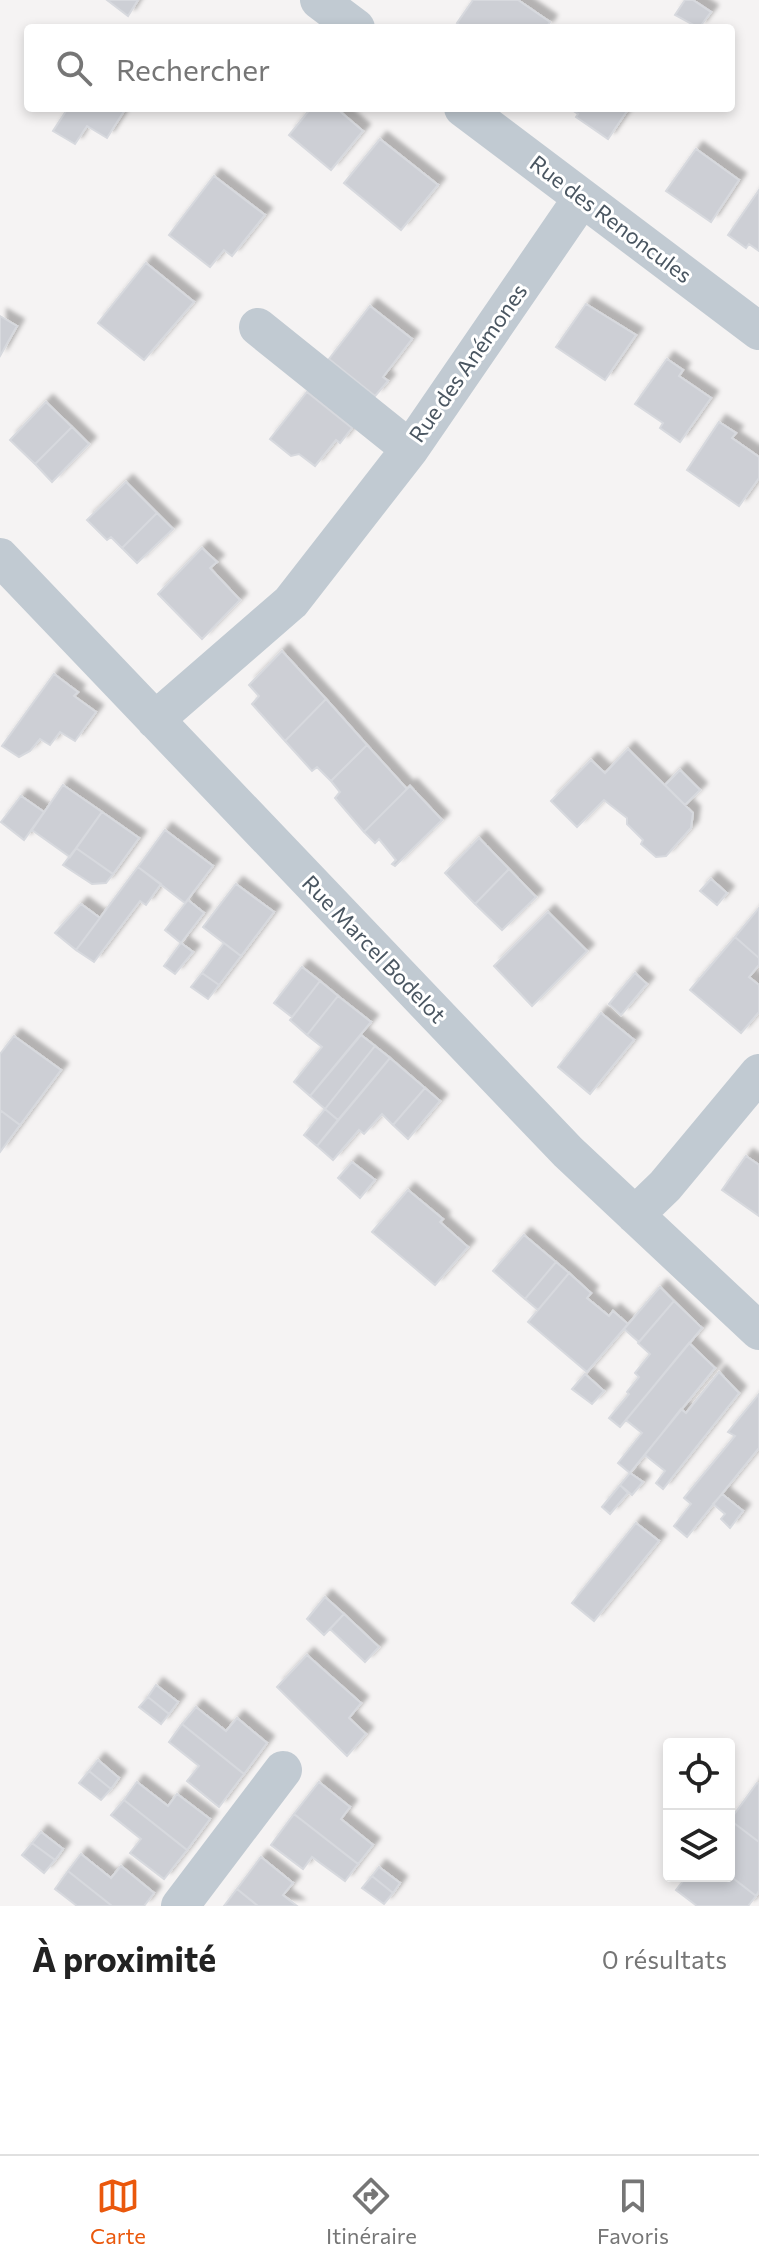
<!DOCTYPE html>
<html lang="fr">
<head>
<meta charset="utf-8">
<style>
  body { margin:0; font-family:Commissioner,sans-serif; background:#f2f2f2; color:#222 }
  .controls { position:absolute; right:24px; bottom:24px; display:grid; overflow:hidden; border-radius:8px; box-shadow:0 4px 12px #0003 }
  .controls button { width:72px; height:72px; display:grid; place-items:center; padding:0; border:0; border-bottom:2px solid #e0e0e0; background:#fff; color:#222; font:40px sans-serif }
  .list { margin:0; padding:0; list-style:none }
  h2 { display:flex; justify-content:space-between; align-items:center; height:104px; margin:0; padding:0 32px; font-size:34px }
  h2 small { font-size:26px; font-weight:400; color:#767676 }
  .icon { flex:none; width:44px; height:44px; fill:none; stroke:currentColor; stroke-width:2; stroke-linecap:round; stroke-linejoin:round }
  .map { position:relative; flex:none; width:759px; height:1906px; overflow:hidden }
  .search { position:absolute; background:#fff; box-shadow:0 4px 12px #0003; left:24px; right:24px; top:24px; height:88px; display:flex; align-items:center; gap:20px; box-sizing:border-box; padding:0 28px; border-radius:8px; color:#767676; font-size:30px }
  .sheet { height:248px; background:#fff }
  nav { display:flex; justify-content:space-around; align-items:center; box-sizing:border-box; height:112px; border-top:2px solid #e0e0e0; background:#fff; font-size:22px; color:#767676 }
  nav a { display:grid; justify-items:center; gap:4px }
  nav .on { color:#ea580c }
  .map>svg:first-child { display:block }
</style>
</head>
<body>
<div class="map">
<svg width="759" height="1906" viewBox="0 0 759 1906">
  <defs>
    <filter id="shadow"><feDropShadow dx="7" dy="-7" stdDeviation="2" flood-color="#0004"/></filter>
  </defs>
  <rect width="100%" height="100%" fill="#f5f3f3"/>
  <path fill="#cdcfd5" stroke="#d7d9de" stroke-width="2" filter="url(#shadow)" d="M 107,0 L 138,0 L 128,16 Z
    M 473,0 L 518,0 L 550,22 L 546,28 L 464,28 L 457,23 Z
    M 685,0 L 693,0 L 711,12 L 699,28 L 675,15 Z
    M 68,108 L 126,108 L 107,138 L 87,126 L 75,144 L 53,131 Z
    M 311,108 L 336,108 L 363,131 L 331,170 L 289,135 Z
    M 569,108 L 629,108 L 608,139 L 576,117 L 578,114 Z
    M 380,139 L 438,185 L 401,230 L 344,183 Z
    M 696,149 L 739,180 L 711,222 L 666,191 Z
    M 214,176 L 265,215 L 232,256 L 224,250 L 210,267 L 169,235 Z
    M 759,190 L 759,251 L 749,244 L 746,248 L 728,235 Z
    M 146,263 L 194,302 L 144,360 L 98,323 Z
    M 586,304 L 636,335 L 605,380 L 556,347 Z
    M 370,306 L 412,339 L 383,377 L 388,381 L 375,396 L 329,359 Z
    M 0,316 L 17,326 L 0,356 Z
    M 667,359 L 683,370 L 679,376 L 711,398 L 680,442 L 660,428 L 663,423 L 635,404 Z
    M 307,392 L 352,428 L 340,443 L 336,440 L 315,466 L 299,454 L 291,456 L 270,439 Z
    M 46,402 L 72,427 L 35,464 L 10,440 Z
    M 719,422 L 736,433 L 732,438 L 759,457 L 759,478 L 739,506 L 687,470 Z
    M 72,427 L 89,444 L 52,482 L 35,464 Z
    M 126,482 L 157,513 L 122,548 L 111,537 L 107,540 L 87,520 Z
    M 157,513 L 173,529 L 137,563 L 122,548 Z
    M 202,548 L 217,562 L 210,568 L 240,600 L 202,639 L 158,594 Z
    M 282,651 L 326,699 L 285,741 L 252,704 L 259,696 L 249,685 Z
    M 54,674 L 78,692 L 74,696 L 96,712 L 75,741 L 60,732 L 50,745 L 40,739 L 30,751 L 19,757 L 2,746 Z
    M 326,699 L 367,745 L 331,781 L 317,767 L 312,771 L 285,741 Z
    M 367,745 L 407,789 L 364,832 L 335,798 L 340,792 L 331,781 Z
    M 628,749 L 693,813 L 691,828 L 666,856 L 656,857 L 641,844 L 643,840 L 627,824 L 627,818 L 604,800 L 577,827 L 551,801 L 591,760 L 605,773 Z
    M 680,770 L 700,790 L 685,805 L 665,785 Z
    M 63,785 L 102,812 L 70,857 L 32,830 Z
    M 410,786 L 442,820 L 395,866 L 392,864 L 396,860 L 379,839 L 375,843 L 364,832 Z
    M 21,796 L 44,812 L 24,840 L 1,822 Z
    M 102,812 L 139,838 L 113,874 L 76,848 Z
    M 165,830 L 213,866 L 185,903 L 138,867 Z
    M 479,838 L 509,869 L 475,904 L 445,873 Z
    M 76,848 L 113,874 L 106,883 L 92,884 L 63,865 Z
    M 138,867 L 161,884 L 146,905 L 140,901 L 94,962 L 76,950 Z
    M 509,869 L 536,897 L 502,930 L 475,904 Z
    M 711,879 L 727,893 L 717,905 L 700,891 Z
    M 236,884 L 274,912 L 241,956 L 203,927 Z
    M 188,900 L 204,913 L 181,943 L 165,930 Z
    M 81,904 L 100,918 L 76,950 L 55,933 Z
    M 759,908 L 759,958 L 735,937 Z
    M 548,912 L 587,951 L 532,1006 L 494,966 Z
    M 735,937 L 759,958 L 759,965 L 749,977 L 759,985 L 759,1012 L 741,1033 L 690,990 Z
    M 181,943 L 193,952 L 175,974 L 164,966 Z
    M 224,943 L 241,956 L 219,985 L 202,973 Z
    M 302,967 L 320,981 L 292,1017 L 274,1003 Z
    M 202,973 L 219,985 L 208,999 L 191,987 Z
    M 635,973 L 647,984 L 621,1015 L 609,1004 Z
    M 320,981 L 338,996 L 307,1035 L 290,1020 Z
    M 338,996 L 371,1022 L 310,1096 L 294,1082 L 322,1047 L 307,1035 Z
    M 601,1013 L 634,1040 L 590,1094 L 558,1067 Z
    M 361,1035 L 375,1046 L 325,1109 L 310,1096 Z
    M 14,1036 L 61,1070 L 20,1125 L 0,1110 L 0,1054 Z
    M 375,1046 L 390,1058 L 338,1120 L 325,1109 Z
    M 390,1058 L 425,1088 L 393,1125 L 382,1114 L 364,1134 L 359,1130 L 333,1160 L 317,1146 Z
    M 425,1088 L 440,1101 L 408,1139 L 393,1125 Z
    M 325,1109 L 338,1120 L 317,1146 L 304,1135 Z
    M 0,1110 L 20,1125 L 0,1152 Z
    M 746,1156 L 759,1165 L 759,1216 L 722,1190 Z
    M 352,1162 L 375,1180 L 360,1198 L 338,1178 Z
    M 408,1190 L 443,1219 L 440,1222 L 468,1247 L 435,1285 L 372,1232 Z
    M 524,1235 L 556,1262 L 525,1299 L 493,1271 Z
    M 556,1262 L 569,1273 L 538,1310 L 525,1299 Z
    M 569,1273 L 591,1293 L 587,1298 L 609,1316 L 613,1311 L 628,1324 L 587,1372 L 528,1322 Z
    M 660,1287 L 674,1301 L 639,1342 L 624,1329 Z
    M 674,1301 L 702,1328 L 620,1427 L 609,1418 L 629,1394 L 627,1392 L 639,1377 L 635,1373 L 650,1354 L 638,1343 Z
    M 689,1343 L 715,1368 L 630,1473 L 618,1463 L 642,1433 L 626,1420 Z
    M 719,1372 L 739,1393 L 663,1489 L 656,1483 L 665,1471 L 645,1455 L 681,1409 L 686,1413 Z
    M 585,1374 L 604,1391 L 592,1404 L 572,1389 Z
    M 759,1394 L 759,1448 L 687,1537 L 674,1526 L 691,1504 L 684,1498 L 735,1436 L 728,1432 Z
    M 630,1473 L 643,1482 L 632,1495 L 620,1485 Z
    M 620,1485 L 628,1493 L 610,1514 L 602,1507 Z
    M 722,1494 L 743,1511 L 730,1528 L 721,1519 L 725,1514 L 713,1504 Z
    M 636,1523 L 659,1541 L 594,1621 L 572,1603 Z
    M 325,1597 L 344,1614 L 324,1635 L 307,1619 Z
    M 344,1614 L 379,1647 L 365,1662 L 330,1629 Z
    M 307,1655 L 361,1703 L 349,1718 L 366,1734 L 347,1756 L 277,1687 Z
    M 156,1685 L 178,1702 L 169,1714 L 148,1697 Z
    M 148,1697 L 169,1714 L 161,1724 L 139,1707 Z
    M 196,1707 L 226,1731 L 237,1718 L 267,1743 L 244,1774 L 182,1724 Z
    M 182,1724 L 244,1774 L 219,1807 L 187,1781 L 199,1766 L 169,1742 Z
    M 98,1760 L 119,1778 L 111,1789 L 89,1771 Z
    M 89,1771 L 111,1789 L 101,1800 L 79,1783 Z
    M 137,1782 L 168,1806 L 177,1794 L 210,1819 L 187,1850 L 124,1800 Z
    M 319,1782 L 350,1807 L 341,1819 L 373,1845 L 358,1864 L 294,1814 Z
    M 757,1783 L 759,1784 L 759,1842 L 730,1820 Z
    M 124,1800 L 187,1850 L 164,1879 L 130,1853 L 141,1839 L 111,1815 Z
    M 294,1814 L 358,1864 L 345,1881 L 312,1857 L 303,1869 L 271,1845 Z
    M 730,1820 L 759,1842 L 759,1891 L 756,1896 L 729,1875 Z
    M 41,1832 L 63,1849 L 55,1860 L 32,1843 Z
    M 32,1843 L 55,1860 L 44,1873 L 22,1855 Z
    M 81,1854 L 111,1878 L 121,1866 L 154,1893 L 144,1906 L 112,1906 L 68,1871 Z
    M 261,1857 L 293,1883 L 283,1895 L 297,1906 L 258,1906 L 237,1889 Z
    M 379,1867 L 400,1883 L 393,1893 L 372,1876 Z
    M 68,1871 L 112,1906 L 77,1906 L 55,1889 Z
    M 729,1875 L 756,1896 L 748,1906 L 697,1906 L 676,1890 L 687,1876 Z
    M 372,1876 L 393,1893 L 384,1904 L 362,1888 Z
    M 237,1889 L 258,1906 L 224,1906 Z"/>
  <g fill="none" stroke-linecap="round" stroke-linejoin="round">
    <path stroke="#c1cad2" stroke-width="38" d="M 319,0 L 356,28
      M 463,108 L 759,331
      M 258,327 L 410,449
      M 0,557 L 568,1152 L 759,1331
      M 155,720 L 291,602 L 410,449 L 582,198
      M 635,1215 L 665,1186 L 759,1073
      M 180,1906 L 283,1770"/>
  </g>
  <g text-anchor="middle" stroke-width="6" stroke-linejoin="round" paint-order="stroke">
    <g font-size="22" fill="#4a5661" stroke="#fff">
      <text transform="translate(611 219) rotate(37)" y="8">Rue des Renoncules</text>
      <text transform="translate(468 363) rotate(-55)" y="8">Rue des Anémones</text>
      <text transform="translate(374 949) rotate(46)" y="8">Rue Marcel Bodelot</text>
    </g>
  </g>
</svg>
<div class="controls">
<button><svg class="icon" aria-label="locate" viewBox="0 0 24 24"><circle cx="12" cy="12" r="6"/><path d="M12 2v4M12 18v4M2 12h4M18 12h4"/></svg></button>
<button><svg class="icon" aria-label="layers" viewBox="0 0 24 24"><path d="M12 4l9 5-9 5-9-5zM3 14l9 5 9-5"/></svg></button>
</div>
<div class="search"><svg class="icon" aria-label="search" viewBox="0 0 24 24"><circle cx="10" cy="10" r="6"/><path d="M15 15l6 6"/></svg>Rechercher</div>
</div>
<section class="sheet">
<h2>À proximité<small>0 résultats</small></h2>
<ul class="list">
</ul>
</section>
<nav>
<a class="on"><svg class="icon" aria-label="map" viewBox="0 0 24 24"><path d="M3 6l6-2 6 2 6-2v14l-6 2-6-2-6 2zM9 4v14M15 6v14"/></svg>Carte</a>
<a><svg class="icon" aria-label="directions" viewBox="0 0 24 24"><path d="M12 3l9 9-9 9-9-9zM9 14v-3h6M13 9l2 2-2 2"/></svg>Itinéraire</a>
<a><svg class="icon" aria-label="saved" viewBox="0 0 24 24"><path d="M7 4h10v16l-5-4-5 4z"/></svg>Favoris</a>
</nav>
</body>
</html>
